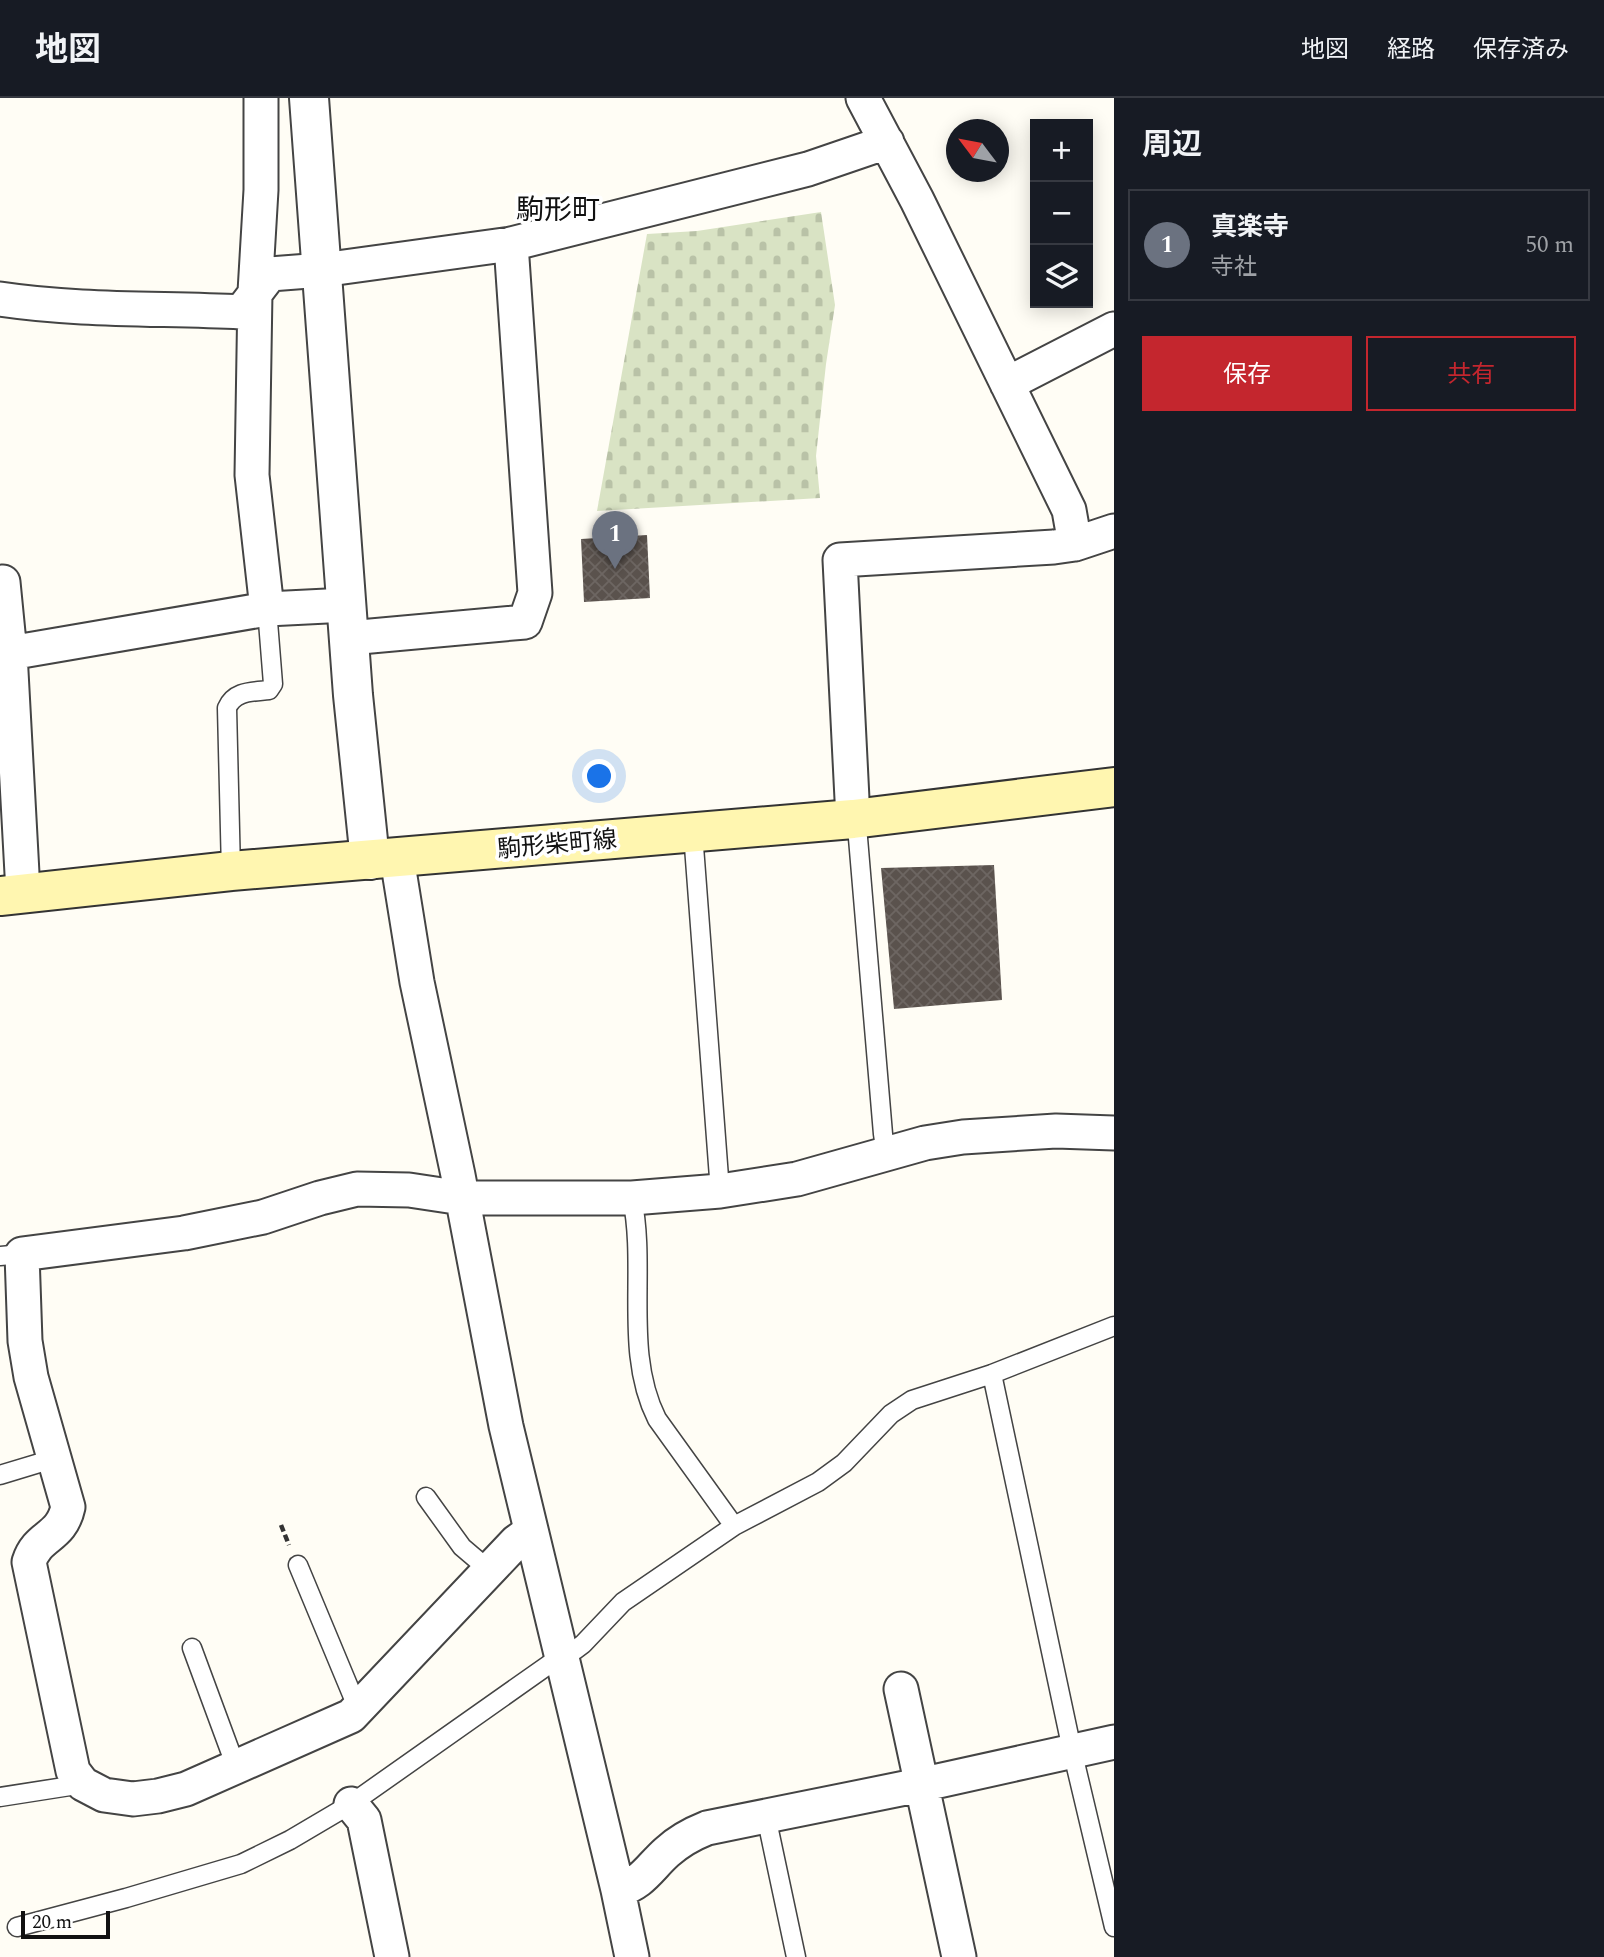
<!DOCTYPE html>
<html lang="ja">
<head>
<meta charset="utf-8">
<style>
  body { margin:0; font-family:Spectral,"Noto Sans JP",serif; background:#20242c; color:#f1f3f6 }
  .controls { position:absolute; right:21px; top:21px; display:grid; overflow:hidden; border-radius:0px; box-shadow:0 4px 18px #0003 }
  .controls button { width:63px; height:63px; display:grid; place-items:center; padding:0; border:0; border-bottom:2px solid #363941; background:#171b24; color:#f1f3f6; font:35px sans-serif }
  .compass { position:absolute; left:946px; top:21px; width:63px; height:63px; border-radius:50%; background:#171b24; box-shadow:0 4px 18px #0003; rotate:302deg }
  .scale { position:absolute; left:21px; bottom:18px; width:89px; box-sizing:border-box; padding-left:7px; border:4px solid #111; border-top:0; font-size:19px; line-height:24px; white-space:nowrap; color:#111; -webkit-text-stroke:5px #fff; paint-order:stroke }
  .you { position:absolute; left:600px; top:679px; width:24px; height:24px; margin:-18px; border:5px solid #fff; border-radius:50%; background:#1a73e8; box-shadow:0 0 0 10px #1a73e833 }
  .badge { display:grid; place-items:center; width:46px; height:46px; border-radius:50%; background:#c4262e; color:#fff; font-size:23px; font-weight:700 }
  .pin { position:absolute; translate:-50% -58px; filter:drop-shadow(0 2px 4px #0008) }
  .pin::after { content:''; position:absolute; top:37px; width:24px; height:21px; background:inherit; clip-path:polygon(0 0,100% 0,50% 100%) }
  .list { margin:0; padding:0; list-style:none }
  h2 { display:flex; justify-content:space-between; align-items:center; height:91px; margin:0; padding:0 28px; font-size:30px }
  h2 small { font-size:23px; font-weight:400; color:#9ea1a6 }
  .list li { display:grid; grid-template-columns:46px 1fr auto; gap:21px; align-items:center; box-sizing:border-box; height:112px; margin:0 14px 14px; padding:0 14px; border:2px solid #363941; border-radius:0px }
  .list b { display:block; font-size:26px; white-space:nowrap }
  .list p { margin:0; font-size:23px; white-space:nowrap; color:#9ea1a6 }
  .list em { font-size:23px; font-style:normal; color:#9ea1a6 }
  .actions { display:flex; gap:14px; padding:21px 28px }
  .actions a { flex:1; padding:16px 0; border:2px solid #c4262e; border-radius:0px; text-align:center; font-size:24px; color:#c4262e }
  .actions .main { background:#c4262e; color:#fff }
  .icon { flex:none; width:38px; height:38px; fill:none; stroke:currentColor; stroke-width:2; stroke-linecap:round; stroke-linejoin:round }
  .map { position:relative; flex:none; width:1114px; height:1859px; overflow:hidden }
  header { display:flex; align-items:center; gap:42px; box-sizing:border-box; height:98px; padding:0 35px; background:#171b24; border-bottom:2px solid #363941 }
  header strong { font-size:33px }
  nav { display:flex; gap:38px; margin-inline-start:auto; font-size:24px }
  main { display:flex }
  aside { flex:1; background:#171b24 }
  .map>svg:first-child { display:block }
</style>
</head>
<body>
<header>
<strong>地図</strong>
<nav><a>地図</a><a>経路</a><a>保存済み</a></nav>
</header>
<main>
<div class="map">
<svg width="1114" height="1859" viewBox="0 0 1114 1859">
  <defs>
    <pattern id="cemetery-stones" width="16" height="16" patternUnits="userSpaceOnUse" patternTransform="scale(1.75)"><rect width="16" height="16" fill="#d9e3c4"/><path d="M2 7V4a2 2 0 0 1 4 0v3zM10 15v-3a2 2 0 0 1 4 0v3z" fill="#b9c2a7"/></pattern>
    <pattern id="building-cross-hatch" width="8" height="8" patternUnits="userSpaceOnUse" patternTransform="scale(1.75)"><rect width="8" height="8" fill="#5a524d"/><path d="M0 0l8 8M0 8l8-8" fill="none" stroke="#6d6662"/></pattern>
  </defs>
  <rect width="100%" height="100%" fill="#fffdf5"/>
  <path fill="url(#cemetery-stones)" d="M 821,114 L 835,207 L 826,266 L 816,358 L 820,400 L 597,413 L 647,136 L 697,133 Z"/>
  <path fill="url(#building-cross-hatch)" d="M 647,437 L 650,500 L 584,504 L 581,441 Z
    M 994,767 L 1002,902 L 894,911 L 881,770 Z"/>
  <g fill="none" stroke-linecap="round" stroke-linejoin="round">
    <defs>
      <path id="service" d="M 853,721 L 858,740 L 883,1036 L 886,1056
        M 693,735 L 720,1093
        M 231,773 L 227,610 C 234,593 251,594 269,592 L 273,586 L 267,511
        M 632,1100 C 647,1172 623,1254 657,1321 L 734,1428
        M 0,1158 L 22,1156
        M 992,1276 L 1072,1652 L 1114,1829
        M 0,1377 L 56,1360
        M 426,1399 L 462,1449 L 489,1472
        M 298,1467 L 358,1611
        M 192,1550 L 236,1669
        M 0,1699 L 83,1686
        M 766,1718 L 796,1859
        M 17,1829 L 126,1800 L 241,1766 L 290,1742 L 351,1706 L 561,1558 L 575,1552 L 583,1546 L 623,1504 L 734,1428 L 818,1384 L 844,1365 L 891,1316 L 912,1302 L 992,1276 L 1114,1228"/>
      <path id="minor" d="M 261,0 L 261,92 L 255,194 L 252,377 L 267,511
        M 863,0 L 917,102 L 1069,412 L 1075,446
        M 0,201 C 80,213 160,210 241,214 L 270,176 L 322,172 L 511,146 L 808,71 L 887,44
        M 1007,286 L 1114,231
        M 3,484 L 10,555 L 23,794
        M 349,540 L 525,524 L 535,495 L 511,146
        M 10,555 L 267,511 L 347,507
        M 853,721 L 840,462 L 1054,449 L 1075,446 L 1114,433
        M 397,760 L 417,884 L 458,1077 L 506,1328 L 618,1792 L 632,1859
        M 531,1433 L 516,1444 L 351,1618 L 186,1691 L 158,1698 L 133,1701 L 104,1697 L 83,1686 L 73,1673 L 29,1464 C 38,1436 61,1441 68,1409 L 31,1279 L 25,1243 L 22,1156 L 184,1135 L 263,1119 L 320,1100 L 357,1091 L 409,1092 L 462,1100 L 632,1100 L 720,1093 L 797,1081 L 925,1045 L 963,1039 L 1056,1033 L 1114,1035
        M 901,1591 L 959,1859
        M 351,1706 L 364,1722 L 392,1859
        M 618,1792 C 642,1786 650,1769 667,1754 C 679,1743 692,1736 707,1730 L 920,1687 L 1114,1644"/>
      <path id="tertiary" d="M 309,0 L 353,597 L 370,762"/>
      <path id="secondary" d="M 0,798 L 231,773 L 853,721 L 1114,689"/>
    </defs>
    <use href="#service" stroke="#444" stroke-width="21"/>
    <use href="#minor" stroke="#444" stroke-width="37"/>
    <use href="#tertiary" stroke="#444" stroke-width="42"/>
    <use href="#secondary" stroke="#333" stroke-width="42"/>
    <path stroke="#333" stroke-width="4.5" stroke-dasharray="7 3.5" stroke-linecap="butt" d="M 281,1427 L 289,1447"/>
    <use href="#service" stroke="#fff" stroke-width="18"/>
    <use href="#minor" stroke="#fff" stroke-width="33"/>
    <use href="#tertiary" stroke="#fff" stroke-width="38"/>
    <use href="#secondary" stroke="#fff6b0" stroke-width="38"/>
  </g>
  <g text-anchor="middle" stroke-width="7" stroke-linejoin="round" paint-order="stroke">
    <g font-size="24" fill="#111" stroke="#fff">
      <text transform="translate(557 746) rotate(-5)" y="8">駒形柴町線</text>
    </g>
    <g font-size="28" fill="#111" stroke="#fff">
      <text x="558" y="121">駒形町</text>
    </g>
  </g>
</svg>
<div class="controls">
<button>+</button>
<button>−</button>
<button><svg class="icon" aria-label="layers" viewBox="0 0 24 24"><path d="M12 4l9 5-9 5-9-5zM3 14l9 5 9-5"/></svg></button>
</div>
<svg class="compass" viewBox="-18 -18 36 36"><path d="M0-13l5 13h-10z" fill="#e53935"/><path d="M0 13l5-13h-10z" fill="#9ea1a6"/></svg>
<div class="scale">20 m</div>
<div class="you"></div>
<div class="pin badge" style="left:615px;top:471px;background:#6b7280">1</div>
</div>
<aside>
<h2>周辺<small></small></h2>
<ul class="list">
<li><span class="badge" style="background:#6b7280">1</span><div><b>真楽寺</b><p>寺社</p></div><em>50 m</em></li>
</ul>
<div class="actions"><a class="main">保存</a><a>共有</a></div>
</aside>
</main>
</body>
</html>
